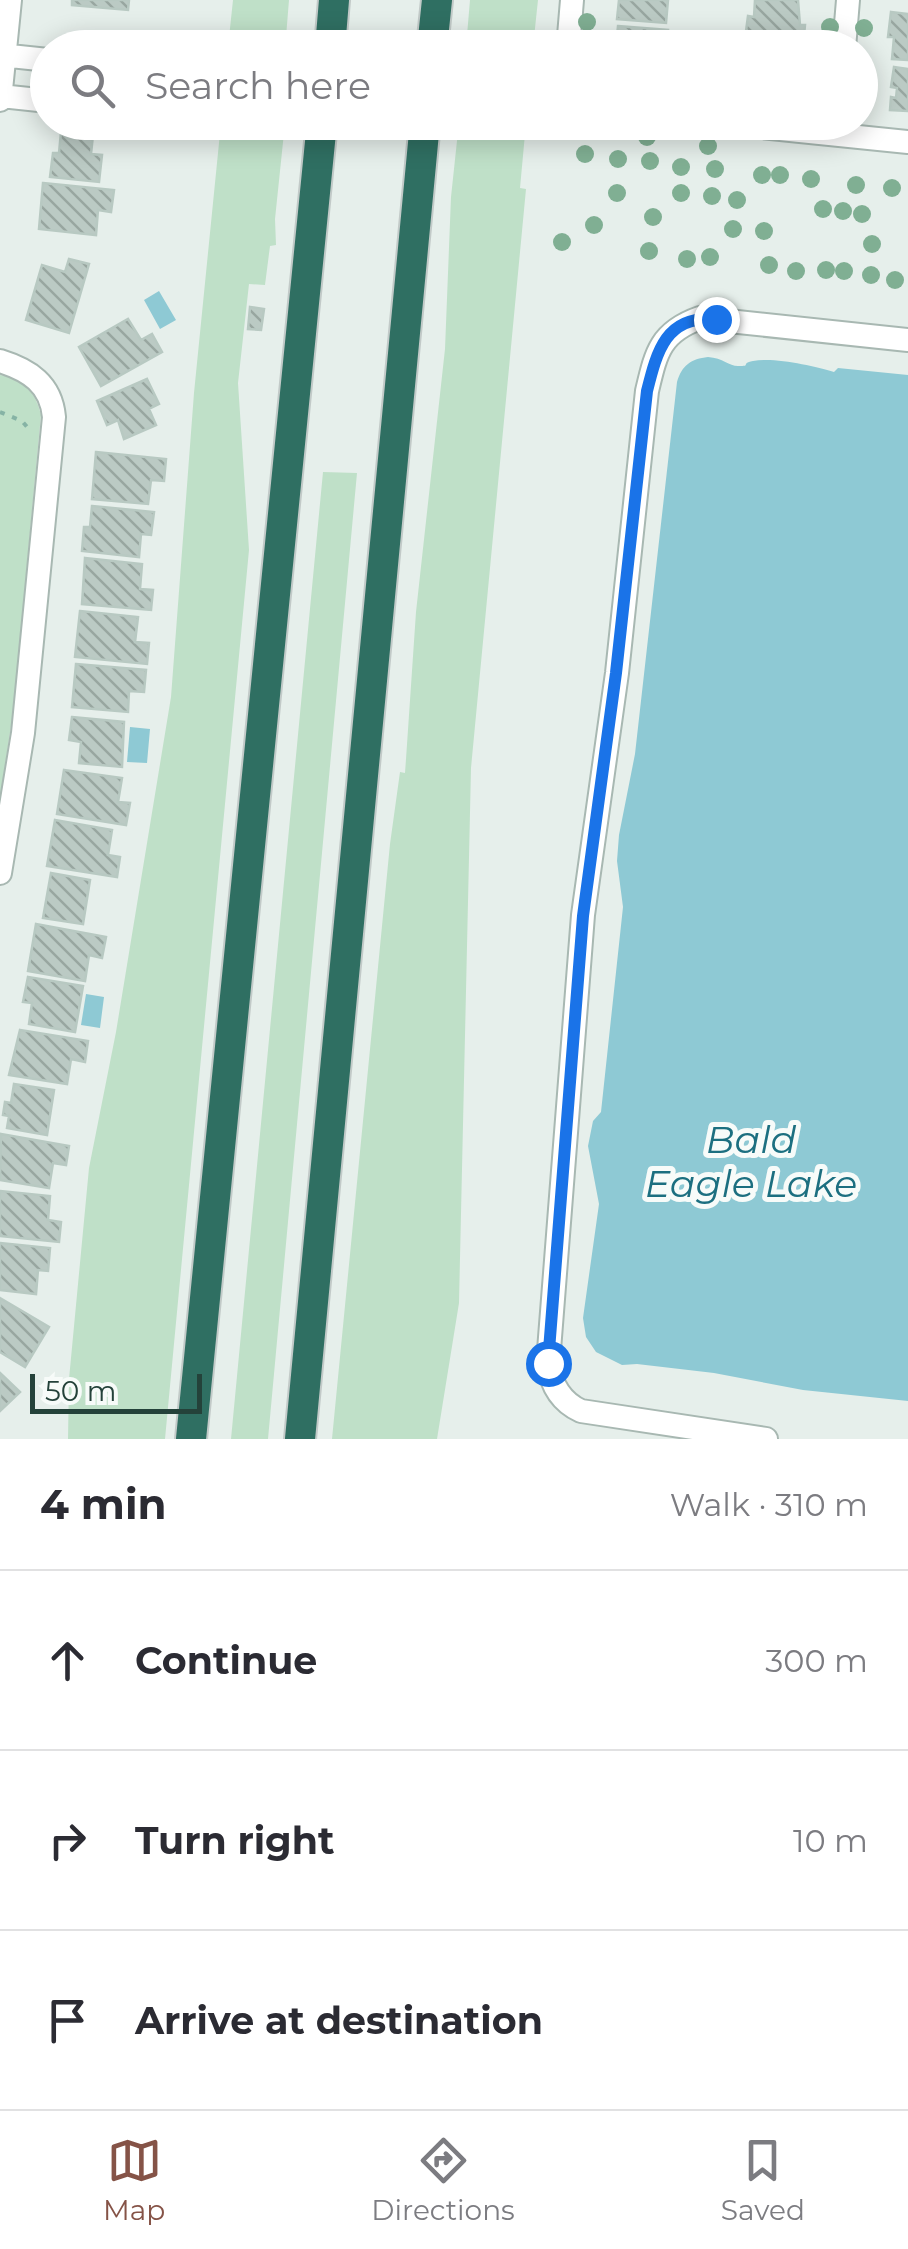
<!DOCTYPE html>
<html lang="en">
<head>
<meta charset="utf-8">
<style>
  body { margin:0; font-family:Montserrat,sans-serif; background:#f7f7f7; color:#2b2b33 }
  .scale { position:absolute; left:30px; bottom:25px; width:172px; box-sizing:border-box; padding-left:10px; border:5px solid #24423a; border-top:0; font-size:28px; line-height:35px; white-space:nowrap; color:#24423a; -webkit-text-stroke:8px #f7fbf9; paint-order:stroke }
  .stop { position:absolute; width:30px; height:30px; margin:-22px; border:8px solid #1a73e8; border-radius:50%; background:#fff }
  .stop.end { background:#1a73e8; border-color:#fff; box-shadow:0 2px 10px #0008 }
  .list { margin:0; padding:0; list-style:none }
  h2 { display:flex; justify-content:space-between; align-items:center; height:130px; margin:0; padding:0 40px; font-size:42px }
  h2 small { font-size:32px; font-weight:400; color:#7c7c81 }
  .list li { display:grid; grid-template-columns:65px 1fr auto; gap:30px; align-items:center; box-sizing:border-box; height:180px; padding:0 40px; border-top:2px solid #e1e1e2 }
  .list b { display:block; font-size:38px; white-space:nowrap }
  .list em { font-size:32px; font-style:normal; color:#7c7c81 }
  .icon { flex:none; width:55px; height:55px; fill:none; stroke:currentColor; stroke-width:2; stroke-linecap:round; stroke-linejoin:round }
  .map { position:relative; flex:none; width:908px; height:1439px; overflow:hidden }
  .search { position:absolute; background:#fff; box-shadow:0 5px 25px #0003; left:30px; right:30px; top:30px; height:110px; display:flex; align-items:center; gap:25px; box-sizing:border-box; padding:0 35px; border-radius:55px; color:#7c7c81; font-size:38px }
  .sheet { height:670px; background:#fff }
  nav { display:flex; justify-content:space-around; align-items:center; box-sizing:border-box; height:140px; border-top:2px solid #e1e1e2; background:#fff; font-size:28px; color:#7c7c81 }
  nav a { display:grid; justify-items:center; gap:5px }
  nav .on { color:#855347 }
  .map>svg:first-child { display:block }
</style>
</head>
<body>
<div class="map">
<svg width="908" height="1439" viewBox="0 0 908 1439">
  <defs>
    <pattern id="building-back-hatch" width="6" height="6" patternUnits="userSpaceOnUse" patternTransform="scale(2.5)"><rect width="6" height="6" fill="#bbcac4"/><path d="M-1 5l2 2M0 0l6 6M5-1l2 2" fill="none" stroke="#98a6a0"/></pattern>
  </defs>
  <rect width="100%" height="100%" fill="#e6efeb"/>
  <path fill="#bfe0c8" d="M 233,0 L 289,0 L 286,37 L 294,40 L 293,47 L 228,47 Z
    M 470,0 L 538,0 L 533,47 L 466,47 Z
    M 459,122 L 526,123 L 520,188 L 526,189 L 471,768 L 459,1303 L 437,1439 L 332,1439 L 390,844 L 400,772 L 405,773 L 406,759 L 416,612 L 445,349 L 451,197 Z
    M 221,123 L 285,123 L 275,219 L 276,245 L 270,246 L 265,285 L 249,284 L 238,383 L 249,550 L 165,1439 L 68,1439 L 69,1379 L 89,1168 L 116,1032 L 171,697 L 194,393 Z
    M 0,375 C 24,378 36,393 41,415 L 13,713 L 0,798 Z
    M 323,472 L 357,473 L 268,1439 L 231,1439 Z"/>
  <path fill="#8ec9d4" d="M 159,291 L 176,320 L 160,329 L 144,300 Z
    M 708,357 C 723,358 729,366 738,366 C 753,366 739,364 753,361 C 775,357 814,366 834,372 L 838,368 L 908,375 L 908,1401 L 803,1390 L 714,1373 L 637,1364 L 622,1365 L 596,1352 L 586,1337 L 583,1318 L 599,1204 L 588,1146 L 593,1121 L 601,1112 L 623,907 L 617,861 L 619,835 L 635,754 L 677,382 C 682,365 691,359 708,357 Z
    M 130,727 L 150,729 L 147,763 L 127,762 Z
    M 86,994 L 104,997 L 100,1028 L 81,1025 Z"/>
  <path fill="url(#building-back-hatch)" stroke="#b8c9c2" stroke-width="2.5" d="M 72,0 L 129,0 L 128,10 L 72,5 Z
    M 619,0 L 668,0 L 666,23 L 617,19 Z
    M 755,0 L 798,0 L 800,25 L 805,25 L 804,36 L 746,31 L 748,16 L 754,17 Z
    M 891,12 L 908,14 L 908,60 L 892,59 L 894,37 L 888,37 Z
    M 618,26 L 668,30 L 666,47 L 669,48 L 616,46 Z
    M 728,37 L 798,44 L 797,48 L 727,48 Z
    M 894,67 L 908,69 L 908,111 L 890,110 L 891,97 L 896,98 L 897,88 L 891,87 Z
    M 61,132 L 93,135 L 91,154 L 102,155 L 99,182 L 50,177 L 53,153 L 59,153 Z
    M 43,183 L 114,190 L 111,212 L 98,210 L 96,235 L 39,229 Z
    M 69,259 L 89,264 L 69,333 L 26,320 L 42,265 L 65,272 Z
    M 250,307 L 264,309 L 261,330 L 248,329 Z
    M 128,319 L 141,340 L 152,334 L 162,352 L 101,386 L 79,347 Z
    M 147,379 L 159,404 L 149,409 L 156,425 L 124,439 L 118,420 L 107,425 L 97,401 Z
    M 96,452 L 166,459 L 164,481 L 151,480 L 148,504 L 92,499 Z
    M 92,506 L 154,512 L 151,535 L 141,534 L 139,557 L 82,551 L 84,527 L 90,527 Z
    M 85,558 L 142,564 L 140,589 L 153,590 L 151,610 L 82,604 Z
    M 80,611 L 138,617 L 135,642 L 149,643 L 147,664 L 75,657 Z
    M 76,664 L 146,670 L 144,692 L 129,691 L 128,712 L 72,707 Z
    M 72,717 L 124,722 L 122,767 L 79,763 L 81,742 L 69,740 Z
    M 64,770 L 122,778 L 118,802 L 130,803 L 126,825 L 57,814 Z
    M 55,820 L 112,830 L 108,855 L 120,857 L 117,877 L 47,866 Z
    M 51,873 L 90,880 L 83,924 L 43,918 Z
    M 36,924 L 106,937 L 102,958 L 89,955 L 85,981 L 28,971 Z
    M 28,977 L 83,986 L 75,1032 L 29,1024 L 32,1003 L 23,1002 Z
    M 20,1030 L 88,1041 L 85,1062 L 71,1059 L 67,1084 L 9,1075 Z
    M 14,1084 L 54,1090 L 47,1135 L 7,1128 L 9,1116 L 3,1115 L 5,1102 L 11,1103 Z
    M 1,1134 L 69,1146 L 66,1165 L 53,1163 L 49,1188 L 0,1180 Z
    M 0,1191 L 50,1196 L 48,1220 L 61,1222 L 59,1242 L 0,1236 Z
    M 0,1243 L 50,1248 L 48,1271 L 38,1270 L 36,1294 L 0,1290 Z
    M 0,1298 L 49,1327 L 25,1367 L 0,1352 Z
    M 0,1373 L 20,1392 L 0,1411 Z"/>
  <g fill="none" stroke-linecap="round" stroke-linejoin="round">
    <defs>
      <path id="minor" d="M 568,48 L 572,0
        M 844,48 L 848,0
        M 0,55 L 48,60
        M 0,96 L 48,101
        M 0,100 L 10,0
        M 712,122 L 908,142
        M 0,361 C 29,370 51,384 54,417 L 23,733 L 0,873
        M 766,1439 L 581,1411 C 561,1402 551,1384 548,1363 L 583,915 L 617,673 L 647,391 C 656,353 660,332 700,318 L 908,340"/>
      <path id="highway" d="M 330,48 L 334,0
        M 432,48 L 437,0
        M 191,1439 L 322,122
        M 300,1439 L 425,122"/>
    </defs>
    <use href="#minor" stroke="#a8b8b2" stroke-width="26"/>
    <use href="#highway" stroke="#c2cac8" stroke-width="34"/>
    <path stroke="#86b3a5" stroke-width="4" stroke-dasharray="5 8" stroke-linecap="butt" d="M 0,412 L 22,421 L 28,428"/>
    <use href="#minor" stroke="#fff" stroke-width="22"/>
    <use href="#highway" stroke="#2f6f62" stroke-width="30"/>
  </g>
  <g fill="#80af93">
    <circle cx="587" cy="22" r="9"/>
    <circle cx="830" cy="27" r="9"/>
    <circle cx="864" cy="28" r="9"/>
    <circle cx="647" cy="137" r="9"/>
    <circle cx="708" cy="146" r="9"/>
    <circle cx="585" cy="154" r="9"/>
    <circle cx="618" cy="159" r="9"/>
    <circle cx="650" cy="161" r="9"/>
    <circle cx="681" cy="167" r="9"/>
    <circle cx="715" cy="169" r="9"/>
    <circle cx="762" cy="175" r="9"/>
    <circle cx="780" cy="175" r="9"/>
    <circle cx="811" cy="179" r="9"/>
    <circle cx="856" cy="185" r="9"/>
    <circle cx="892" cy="188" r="9"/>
    <circle cx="617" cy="193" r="9"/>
    <circle cx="681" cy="193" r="9"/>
    <circle cx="712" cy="196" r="9"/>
    <circle cx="737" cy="200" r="9"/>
    <circle cx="823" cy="209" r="9"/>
    <circle cx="843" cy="211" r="9"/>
    <circle cx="862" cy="214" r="9"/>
    <circle cx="653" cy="217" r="9"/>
    <circle cx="594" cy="225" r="9"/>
    <circle cx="733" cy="229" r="9"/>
    <circle cx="764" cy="231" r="9"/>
    <circle cx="562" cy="242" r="9"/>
    <circle cx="872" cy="244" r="9"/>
    <circle cx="649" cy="251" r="9"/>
    <circle cx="710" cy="257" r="9"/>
    <circle cx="687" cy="259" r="9"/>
    <circle cx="769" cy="265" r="9"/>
    <circle cx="826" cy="270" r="9"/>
    <circle cx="796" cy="271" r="9"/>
    <circle cx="844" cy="271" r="9"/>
    <circle cx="871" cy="275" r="9"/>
    <circle cx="895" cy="280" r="9"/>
  </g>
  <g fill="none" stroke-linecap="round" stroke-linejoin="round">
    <path stroke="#1a73e8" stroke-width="12" d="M 548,1363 L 583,916 L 616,673 L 647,391 C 657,351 666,315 716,319"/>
  </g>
  <g text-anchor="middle" stroke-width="10" stroke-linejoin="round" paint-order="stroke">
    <g font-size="38" font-style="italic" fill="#1c6f80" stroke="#f7fbf9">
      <text x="751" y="1153">Bald<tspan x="751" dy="44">Eagle Lake</tspan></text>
    </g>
  </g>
</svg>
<div class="scale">50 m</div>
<div class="stop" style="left:548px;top:1363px"></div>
<div class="stop end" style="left:716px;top:319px"></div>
<div class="search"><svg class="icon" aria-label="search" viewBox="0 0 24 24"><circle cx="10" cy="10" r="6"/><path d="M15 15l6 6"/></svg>Search here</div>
</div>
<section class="sheet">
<h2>4 min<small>Walk · 310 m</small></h2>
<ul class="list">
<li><svg class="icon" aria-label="ahead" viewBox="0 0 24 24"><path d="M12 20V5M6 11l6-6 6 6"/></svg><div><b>Continue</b></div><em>300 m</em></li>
<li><svg class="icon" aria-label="right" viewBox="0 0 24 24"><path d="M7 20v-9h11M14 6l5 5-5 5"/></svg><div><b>Turn right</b></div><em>10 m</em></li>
<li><svg class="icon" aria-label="arrive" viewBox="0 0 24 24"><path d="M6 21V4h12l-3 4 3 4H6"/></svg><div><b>Arrive at destination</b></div></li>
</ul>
</section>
<nav>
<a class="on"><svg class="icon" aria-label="map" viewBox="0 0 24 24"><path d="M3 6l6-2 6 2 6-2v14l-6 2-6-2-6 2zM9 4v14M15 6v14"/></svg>Map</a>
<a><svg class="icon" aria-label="directions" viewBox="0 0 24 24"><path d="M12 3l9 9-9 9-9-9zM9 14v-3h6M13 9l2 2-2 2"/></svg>Directions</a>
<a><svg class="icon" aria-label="saved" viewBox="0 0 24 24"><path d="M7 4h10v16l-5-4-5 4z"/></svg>Saved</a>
</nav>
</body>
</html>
